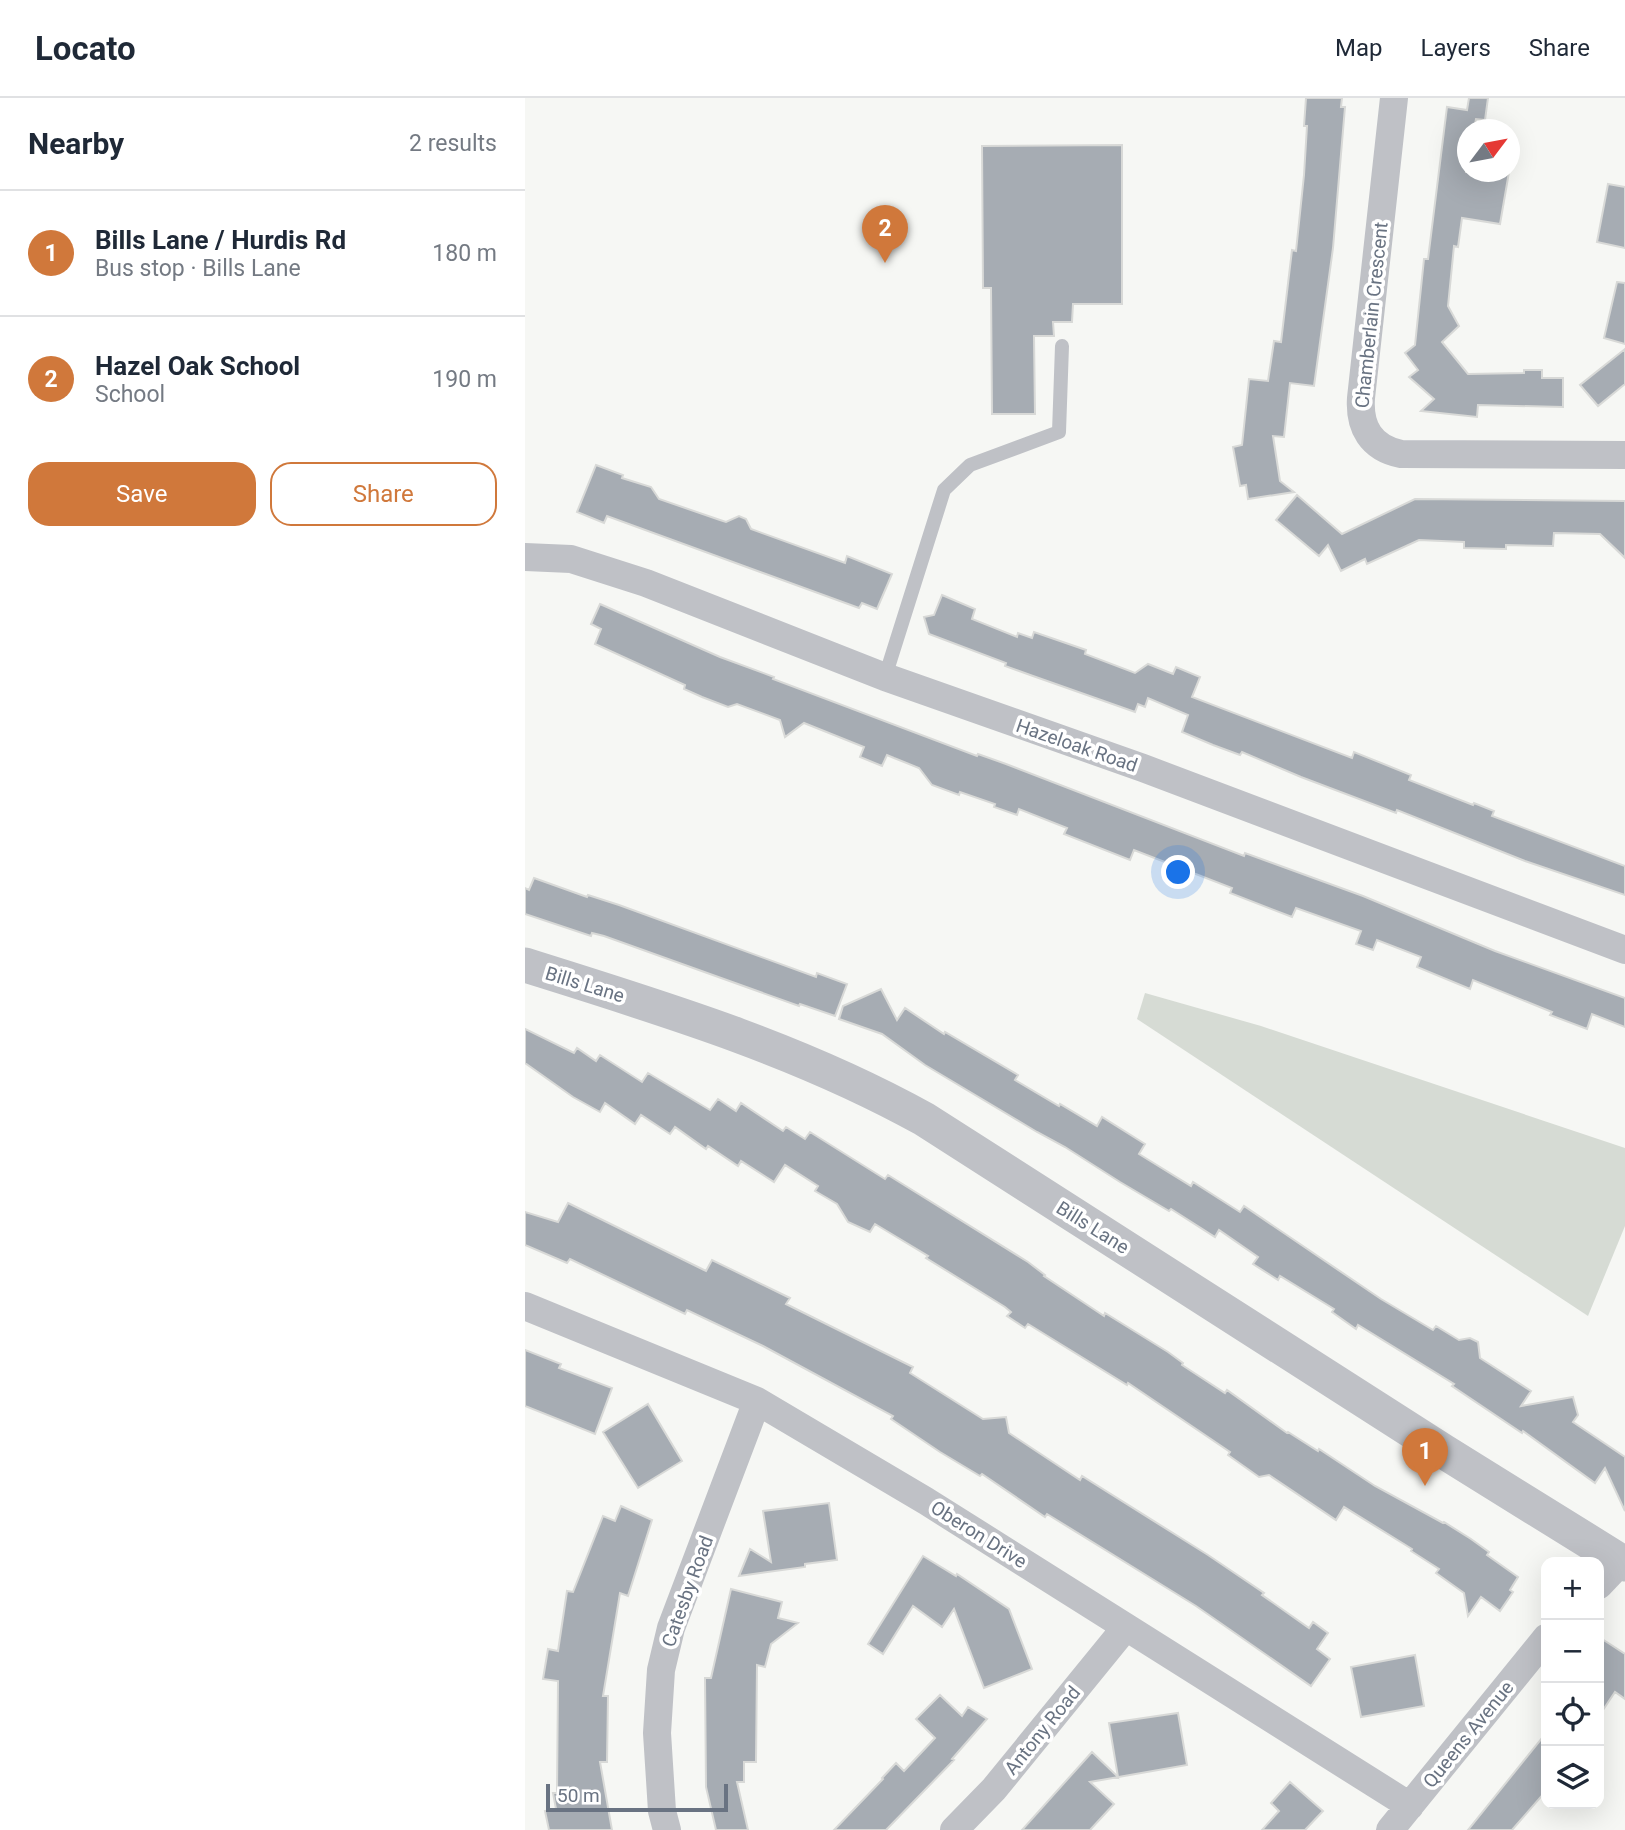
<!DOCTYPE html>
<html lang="en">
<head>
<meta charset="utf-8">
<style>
  body { margin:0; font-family:Roboto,sans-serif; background:#f6f6f7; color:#1f2937 }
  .controls { position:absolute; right:21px; bottom:21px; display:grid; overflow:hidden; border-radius:14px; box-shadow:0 7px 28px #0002 }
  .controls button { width:63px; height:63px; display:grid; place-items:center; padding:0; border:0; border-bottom:2px solid #e0e1e3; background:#fff; color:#1f2937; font:35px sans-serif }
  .compass { position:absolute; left:932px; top:21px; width:63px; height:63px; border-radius:50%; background:#fff; box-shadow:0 7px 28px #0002; rotate:58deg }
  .scale { position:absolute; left:21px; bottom:18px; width:182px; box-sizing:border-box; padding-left:7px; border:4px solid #697382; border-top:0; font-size:19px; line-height:24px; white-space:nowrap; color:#697382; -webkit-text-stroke:5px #fff; paint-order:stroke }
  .you { position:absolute; left:654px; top:775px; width:24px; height:24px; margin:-18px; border:5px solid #fff; border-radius:50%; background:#1a73e8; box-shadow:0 0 0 10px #1a73e833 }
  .badge { display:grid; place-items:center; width:46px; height:46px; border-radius:50%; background:#d0783b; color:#fff; font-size:23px; font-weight:700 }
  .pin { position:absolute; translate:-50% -58px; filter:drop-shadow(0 2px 4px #0008) }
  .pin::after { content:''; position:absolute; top:37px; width:24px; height:21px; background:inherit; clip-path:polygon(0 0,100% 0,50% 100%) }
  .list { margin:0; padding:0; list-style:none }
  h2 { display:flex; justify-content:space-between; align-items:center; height:91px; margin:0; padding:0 28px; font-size:30px }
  h2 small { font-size:23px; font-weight:400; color:#747a83 }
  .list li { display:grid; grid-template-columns:46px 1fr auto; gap:21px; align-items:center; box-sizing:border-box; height:126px; padding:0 28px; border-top:2px solid #e0e1e3 }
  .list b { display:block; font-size:26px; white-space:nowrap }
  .list p { margin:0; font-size:23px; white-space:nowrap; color:#747a83 }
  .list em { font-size:23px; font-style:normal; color:#747a83 }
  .actions { display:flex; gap:14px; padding:21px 28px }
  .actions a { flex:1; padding:16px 0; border:2px solid #d0783b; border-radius:21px; text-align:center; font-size:24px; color:#d0783b }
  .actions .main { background:#d0783b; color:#fff }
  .icon { flex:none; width:38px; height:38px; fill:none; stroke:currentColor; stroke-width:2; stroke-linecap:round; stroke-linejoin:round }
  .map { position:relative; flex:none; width:1100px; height:1732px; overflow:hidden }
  header { display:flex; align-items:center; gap:42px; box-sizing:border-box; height:98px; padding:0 35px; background:#fff; border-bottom:2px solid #e0e1e3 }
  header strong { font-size:33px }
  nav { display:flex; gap:38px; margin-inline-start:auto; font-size:24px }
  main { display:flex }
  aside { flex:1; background:#fff }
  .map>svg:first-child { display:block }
</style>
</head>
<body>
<header>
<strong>Locato</strong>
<nav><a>Map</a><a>Layers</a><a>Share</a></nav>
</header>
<main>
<aside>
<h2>Nearby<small>2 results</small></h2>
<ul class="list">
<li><span class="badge">1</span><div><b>Bills Lane / Hurdis Rd</b><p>Bus stop · Bills Lane</p></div><em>180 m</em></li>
<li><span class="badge">2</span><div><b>Hazel Oak School</b><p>School</p></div><em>190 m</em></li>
</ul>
<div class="actions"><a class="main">Save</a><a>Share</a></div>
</aside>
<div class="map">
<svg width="1100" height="1732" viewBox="0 0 1100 1732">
  <rect width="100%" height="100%" fill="#f6f7f4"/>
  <path fill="#d6dbd4" d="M 620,895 L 736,928 L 1100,1050 L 1100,1128 L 1063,1218 L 612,921 Z"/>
  <path fill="#a6acb3" stroke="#d8d9d7" stroke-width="2" d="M 781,0 L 817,0 L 816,9 L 820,9 L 808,150 L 789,288 L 765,285 L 759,339 L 748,338 L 755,383 L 769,394 L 723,401 L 721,387 L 715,388 L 708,349 L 717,347 L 724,281 L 743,283 L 749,243 L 756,244 L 767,152 L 771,153 L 779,77 L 782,28 L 779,28 Z
    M 944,0 L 963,0 L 960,22 L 951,21 L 949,32 L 942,32 L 941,74 L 984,74 L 975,126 L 937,120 L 933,149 L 929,148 L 923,208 L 934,228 L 917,244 L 943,276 L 999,275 L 999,272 L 1017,272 L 1017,280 L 1038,280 L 1038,309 L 953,307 L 952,319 L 896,313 L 909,301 L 884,279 L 893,272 L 880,255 L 890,247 L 899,161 L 903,161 L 922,9 L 942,12 Z
    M 597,47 L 597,206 L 548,206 L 547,224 L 528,224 L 529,238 L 509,238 L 510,316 L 467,316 L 466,190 L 458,190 L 457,48 Z
    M 1083,86 L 1100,89 L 1100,150 L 1072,144 Z
    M 1092,184 L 1100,185 L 1100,246 L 1079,240 Z
    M 1100,251 L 1100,286 L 1073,308 L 1055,287 Z
    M 71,367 L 98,377 L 97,380 L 126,389 L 134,401 L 195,422 L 201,424 L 214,418 L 221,421 L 226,431 L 320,465 L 322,458 L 367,476 L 352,511 L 337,505 L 334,510 L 82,418 L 79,425 L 52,414 Z
    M 772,397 L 817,436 L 890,401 L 1100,403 L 1100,460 L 1075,436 L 1029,435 L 1028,448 L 981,447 L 981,451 L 939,450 L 939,444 L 894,442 L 842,466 L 840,461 L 816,473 L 803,447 L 794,458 L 751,422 Z
    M 417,497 L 450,511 L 447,521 L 492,539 L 493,535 L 507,540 L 509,534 L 561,552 L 560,556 L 610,575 L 623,566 L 648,576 L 651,569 L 675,579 L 667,599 L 827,660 L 829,654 L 886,677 L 884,682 L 948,707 L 949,705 L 969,713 L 967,718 L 1100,768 L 1100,797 L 1000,763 L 872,712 L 871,715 L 776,679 L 717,654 L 715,657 L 688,647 L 657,634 L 663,617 L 623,600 L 620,609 L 613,606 L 610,614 L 508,578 L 480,568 L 481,565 L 404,536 L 399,519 L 409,517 Z
    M 75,506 L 195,559 L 249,579 L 248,581 L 452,658 L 453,656 L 481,666 L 719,758 L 720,755 L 838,798 L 970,853 L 1100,900 L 1100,929 L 1067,916 L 1062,931 L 1025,917 L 1027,914 L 948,882 L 945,891 L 892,869 L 896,859 L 852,842 L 848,852 L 831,846 L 836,833 L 771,810 L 767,819 L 705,795 L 707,790 L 609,752 L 605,762 L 539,736 L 542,730 L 494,711 L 492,717 L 469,709 L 470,706 L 435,694 L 434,697 L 407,687 L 394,670 L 369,660 L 362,657 L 357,668 L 335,659 L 339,649 L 279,625 L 260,639 L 255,622 L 212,606 L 203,609 L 177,599 L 159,591 L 160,587 L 70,546 L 76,531 L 66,526 Z
    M 9,780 L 62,799 L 63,797 L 94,807 L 291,879 L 292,875 L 322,886 L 310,918 L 275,906 L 274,908 L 79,838 L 67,835 L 66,838 L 0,816 L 0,790 L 4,792 Z
    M 356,891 L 372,922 L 380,910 L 419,936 L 420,934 L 493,977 L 490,982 L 534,1008 L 535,1006 L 572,1028 L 577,1019 L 620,1046 L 614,1056 L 666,1088 L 668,1084 L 715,1114 L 719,1108 L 856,1201 L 908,1232 L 911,1228 L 934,1242 L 945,1240 L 953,1244 L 955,1260 L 1006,1293 L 996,1308 L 1048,1299 L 1053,1317 L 1048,1324 L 1100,1359 L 1100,1413 L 1080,1370 L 1070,1385 L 998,1333 L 997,1335 L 927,1288 L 929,1286 L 833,1227 L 831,1231 L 807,1214 L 809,1211 L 755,1178 L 753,1182 L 728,1166 L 733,1159 L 694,1132 L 690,1139 L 646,1111 L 644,1113 L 595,1084 L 540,1049 L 512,1034 L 400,967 L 357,936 L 314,921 L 318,908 Z
    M 0,931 L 49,955 L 52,950 L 71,963 L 75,957 L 117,984 L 123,975 L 185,1012 L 193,1001 L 211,1013 L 216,1005 L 258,1033 L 261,1029 L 280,1041 L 285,1034 L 360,1081 L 363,1077 L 503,1164 L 520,1177 L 519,1178 L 579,1218 L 580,1215 L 643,1254 L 658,1265 L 657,1267 L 700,1295 L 702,1292 L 762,1335 L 763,1334 L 793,1353 L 794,1351 L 850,1388 L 918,1425 L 919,1424 L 946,1441 L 964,1454 L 962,1457 L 993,1479 L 985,1492 L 988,1494 L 975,1513 L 956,1499 L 943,1518 L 939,1495 L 911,1475 L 914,1471 L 886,1453 L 887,1451 L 819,1409 L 811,1422 L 744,1377 L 734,1379 L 703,1357 L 705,1354 L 603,1285 L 602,1287 L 503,1226 L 500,1230 L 482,1218 L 486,1214 L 480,1209 L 401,1160 L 403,1158 L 350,1126 L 345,1134 L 323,1124 L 312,1106 L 290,1093 L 293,1088 L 260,1067 L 249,1084 L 216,1063 L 213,1068 L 183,1048 L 181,1051 L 150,1029 L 145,1036 L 116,1017 L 110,1026 L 80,1005 L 75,1014 L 48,999 L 0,965 Z
    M 43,1105 L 181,1173 L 187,1162 L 265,1200 L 261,1206 L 388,1269 L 385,1275 L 458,1321 L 481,1319 L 484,1335 L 555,1382 L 557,1378 L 683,1457 L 739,1495 L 737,1497 L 784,1530 L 788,1524 L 803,1535 L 792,1551 L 805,1561 L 786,1588 L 671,1508 L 522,1416 L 520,1419 L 457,1376 L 455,1378 L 415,1354 L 366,1321 L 368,1318 L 238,1248 L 162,1212 L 160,1216 L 45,1161 L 42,1165 L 0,1147 L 0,1114 L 33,1124 Z
    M 0,1252 L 36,1266 L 34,1270 L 87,1290 L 70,1336 L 0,1308 Z
    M 123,1306 L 157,1363 L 113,1390 L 78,1334 Z
    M 304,1405 L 312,1462 L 280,1466 L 280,1469 L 214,1478 L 225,1451 L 246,1464 L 238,1413 Z
    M 96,1408 L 127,1422 L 103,1498 L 95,1495 L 78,1598 L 83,1598 L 82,1664 L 75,1664 L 87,1732 L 24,1732 L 20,1713 L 31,1711 L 28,1695 L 32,1695 L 33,1583 L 18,1581 L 23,1551 L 33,1553 L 42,1493 L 48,1494 L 78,1418 L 90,1423 Z
    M 398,1458 L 431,1478 L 432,1476 L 484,1511 L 507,1571 L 459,1590 L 429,1511 L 417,1529 L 388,1508 L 358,1556 L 343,1546 Z
    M 206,1491 L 257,1504 L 253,1520 L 273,1525 L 246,1546 L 240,1569 L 232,1567 L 231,1664 L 219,1664 L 219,1684 L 212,1684 L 223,1732 L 191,1732 L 181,1689 L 180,1580 L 186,1580 Z
    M 1074,1539 L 1100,1556 L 1100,1601 L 1090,1594 L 1074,1618 Z
    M 890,1557 L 899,1608 L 836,1619 L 826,1569 Z
    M 415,1597 L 437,1618 L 443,1609 L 462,1621 L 427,1661 L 429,1662 L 361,1732 L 309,1732 L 358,1681 L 357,1680 L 371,1665 L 379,1673 L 410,1640 L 391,1621 Z
    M 653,1615 L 662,1667 L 565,1684 L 589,1706 L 565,1732 L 497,1732 L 567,1654 L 593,1679 L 584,1625 Z
    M 1021,1635 L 1021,1693 L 987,1732 L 943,1732 Z
    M 765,1684 L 798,1713 L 780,1732 L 737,1732 L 754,1713 L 746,1705 Z"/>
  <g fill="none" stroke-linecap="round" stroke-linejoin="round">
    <path stroke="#bfc1c6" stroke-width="14" d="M 360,579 L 419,392 L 445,367 L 534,334 L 537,248"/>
    <path stroke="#bfc1c6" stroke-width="28" d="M 869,0 L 836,300 C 834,329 846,350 876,356 L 1100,357
      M 0,459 L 46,461 L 121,485 L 360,579 L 618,670 L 1100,852
      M 0,1208 L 232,1303 L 401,1403 L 885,1708
      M 1074,1487 L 1096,1464
      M 142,1732 L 137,1713 L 132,1635 L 136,1572 L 146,1530 L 232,1303
      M 429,1732 L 469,1691 L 601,1529
      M 865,1732 L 1021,1540"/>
    <path stroke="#bfc1c6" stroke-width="35" d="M 0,867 C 137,910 273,951 399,1021 L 918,1353 L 1100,1466"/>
  </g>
  <g text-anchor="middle" stroke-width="7" stroke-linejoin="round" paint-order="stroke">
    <g font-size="19" fill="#697382" stroke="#fff">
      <text transform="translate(846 217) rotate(-84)" y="7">Chamberlain Crescent</text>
      <text transform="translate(552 647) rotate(19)" y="7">Hazeloak Road</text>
      <text transform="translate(60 886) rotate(17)" y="7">Bills Lane</text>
      <text transform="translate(568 1129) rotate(32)" y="7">Bills Lane</text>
      <text transform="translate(454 1436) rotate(32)" y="7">Oberon Drive</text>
      <text transform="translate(162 1493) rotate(-70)" y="7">Catesby Road</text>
      <text transform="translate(517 1632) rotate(-51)" y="7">Antony Road</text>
      <text transform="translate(943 1636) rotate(-51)" y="7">Queens Avenue</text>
    </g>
  </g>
</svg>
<div class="controls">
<button>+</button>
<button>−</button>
<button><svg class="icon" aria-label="locate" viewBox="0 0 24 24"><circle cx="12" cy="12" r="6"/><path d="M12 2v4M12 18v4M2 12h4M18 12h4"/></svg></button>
<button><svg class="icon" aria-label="layers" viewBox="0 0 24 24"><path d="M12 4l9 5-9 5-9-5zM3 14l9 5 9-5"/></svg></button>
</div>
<svg class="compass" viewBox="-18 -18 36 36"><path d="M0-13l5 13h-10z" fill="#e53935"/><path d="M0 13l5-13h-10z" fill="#747a83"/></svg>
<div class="scale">50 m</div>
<div class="you"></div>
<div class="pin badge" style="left:900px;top:1388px">1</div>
<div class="pin badge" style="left:360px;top:165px">2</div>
</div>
</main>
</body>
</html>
